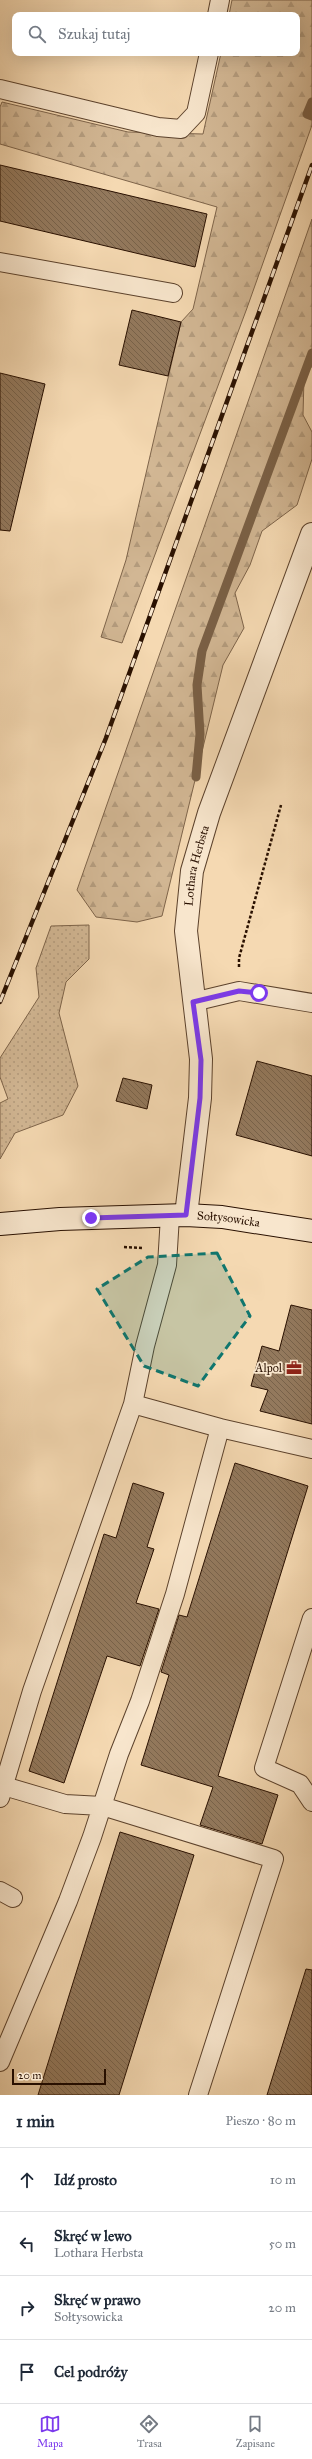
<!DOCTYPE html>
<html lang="pl">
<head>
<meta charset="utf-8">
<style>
  body { margin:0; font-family:"IM FELL Great Primer",serif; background:#f6f6f7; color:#1f2937 }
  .scale { position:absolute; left:12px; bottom:10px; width:94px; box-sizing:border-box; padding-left:4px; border:2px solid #291000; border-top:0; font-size:11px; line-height:14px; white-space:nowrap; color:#291000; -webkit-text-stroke:3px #f8e6cd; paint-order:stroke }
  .stop { position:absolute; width:12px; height:12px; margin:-9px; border:3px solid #7c3aed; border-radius:50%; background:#fff }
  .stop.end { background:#7c3aed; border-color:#fff; box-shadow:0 1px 4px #0008 }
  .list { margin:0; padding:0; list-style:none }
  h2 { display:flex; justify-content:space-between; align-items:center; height:52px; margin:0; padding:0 16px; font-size:17px }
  h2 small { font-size:13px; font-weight:400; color:#747a83 }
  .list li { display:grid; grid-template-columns:26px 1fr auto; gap:12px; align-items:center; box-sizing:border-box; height:64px; padding:0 16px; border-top:1px solid #e0e1e3 }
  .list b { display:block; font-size:15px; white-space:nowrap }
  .list p { margin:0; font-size:13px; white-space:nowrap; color:#747a83 }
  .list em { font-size:13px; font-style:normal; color:#747a83 }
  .icon { flex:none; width:22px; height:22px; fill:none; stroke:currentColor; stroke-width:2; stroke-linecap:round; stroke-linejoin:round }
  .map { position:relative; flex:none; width:312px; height:2095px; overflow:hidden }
  .search { position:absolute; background:#fff; box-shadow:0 4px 16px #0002; left:12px; right:12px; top:12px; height:44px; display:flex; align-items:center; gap:10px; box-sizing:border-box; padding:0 14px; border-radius:8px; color:#747a83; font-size:15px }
  .sheet { height:308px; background:#fff }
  nav { display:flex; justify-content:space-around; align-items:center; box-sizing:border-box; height:56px; border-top:1px solid #e0e1e3; background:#fff; font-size:11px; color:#747a83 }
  nav a { display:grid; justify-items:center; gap:2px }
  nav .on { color:#7c3aed }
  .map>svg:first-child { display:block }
</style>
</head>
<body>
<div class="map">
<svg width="312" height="2095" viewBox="0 0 312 2095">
  <defs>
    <pattern id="grass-dots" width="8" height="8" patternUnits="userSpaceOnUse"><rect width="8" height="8" fill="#d2b794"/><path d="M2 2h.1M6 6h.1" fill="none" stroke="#b49c7e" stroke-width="1.8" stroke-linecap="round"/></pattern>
    <pattern id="forest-firs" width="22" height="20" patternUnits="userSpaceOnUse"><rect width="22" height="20" fill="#d2b794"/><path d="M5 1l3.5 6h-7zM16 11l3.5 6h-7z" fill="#b49c7e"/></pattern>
    <pattern id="building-back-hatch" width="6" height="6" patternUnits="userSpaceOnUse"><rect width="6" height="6" fill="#93795d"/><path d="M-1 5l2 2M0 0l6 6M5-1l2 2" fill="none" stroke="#78624a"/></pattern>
  </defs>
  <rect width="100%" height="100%" fill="#f5d9b2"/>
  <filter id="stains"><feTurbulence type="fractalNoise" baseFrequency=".005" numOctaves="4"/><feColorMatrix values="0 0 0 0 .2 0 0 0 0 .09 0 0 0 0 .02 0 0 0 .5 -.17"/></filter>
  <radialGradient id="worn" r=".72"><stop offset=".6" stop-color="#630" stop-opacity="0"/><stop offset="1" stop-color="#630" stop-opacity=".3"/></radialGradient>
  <path fill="url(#grass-dots)" stroke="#7e644a" d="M 89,925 L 89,959 L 66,982 L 59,1013 L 78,1086 L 63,1115 L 15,1133 L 0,1159 L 0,1103 L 8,1099 L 0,1077 L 0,1058 L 39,997 L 36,968 L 51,926 Z"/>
  <path fill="url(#forest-firs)" stroke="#7e644a" d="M 232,0 L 312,0 L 312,125 L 247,308 L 122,643 L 101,637 L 126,560 L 181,322 L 193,309 L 217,207 L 0,144 L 0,107 L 2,102 L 128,132 L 203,134 L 221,53 L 297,53 L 297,15 L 229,15 Z
    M 312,219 L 312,366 L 304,378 L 303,415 L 312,432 L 312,459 L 297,505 L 262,531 L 250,565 L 235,593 L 244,628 L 223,665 L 162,916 L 137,922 L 96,917 L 77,890 Z"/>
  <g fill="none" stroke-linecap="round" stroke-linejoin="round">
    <path stroke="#7a6046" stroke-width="9" d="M 312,102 L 307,114 L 312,116
      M 196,777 L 200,734 L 197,685 L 202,651 L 312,353"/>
  </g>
  <path fill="url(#building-back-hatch)" stroke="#291000" d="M 0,165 L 207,214 L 195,267 L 0,221 Z
    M 132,310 L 181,322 L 168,376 L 119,365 Z
    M 0,373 L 45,384 L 10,531 L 0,530 Z
    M 257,1061 L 312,1076 L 312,1156 L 236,1135 Z
    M 123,1078 L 152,1085 L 147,1109 L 116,1101 Z
    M 291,1305 L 312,1310 L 312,1424 L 260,1411 L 268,1390 L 251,1386 L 262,1346 L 279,1351 Z
    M 235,1463 L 308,1486 L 218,1776 L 278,1795 L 262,1844 L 200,1825 L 213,1787 L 141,1765 L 169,1675 L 161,1672 L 179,1615 L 187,1617 Z
    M 133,1483 L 164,1493 L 147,1547 L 154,1549 L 136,1603 L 159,1609 L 140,1666 L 107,1656 L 64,1783 L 29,1771 L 104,1534 L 116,1538 Z
    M 120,1832 L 194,1855 L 119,2095 L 38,2095 Z
    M 306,1969 L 312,1970 L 312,2095 L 267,2095 Z"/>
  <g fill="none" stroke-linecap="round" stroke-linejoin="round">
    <defs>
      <path id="lane" d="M 217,15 L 220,0
        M 0,89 L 158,127 L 181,129 L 196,113 L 209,53
        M 0,262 L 173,293
        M 193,1002 L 239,991 L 312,1003
        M 220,1428 L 312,1449
        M 312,1618 L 264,1768 L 300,1784 L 312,1802
        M 4,1786 L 65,1804 L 102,1806 L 274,1859 L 198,2095
        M 0,1798 L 32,1691 L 133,1404 L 145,1346 L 167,1265 L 170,1216
        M 0,1891 L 13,1898
        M 0,2062 L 68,1901 L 92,1837 L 119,1754 L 140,1701 L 175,1594 L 220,1428 L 133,1404"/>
      <g id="street">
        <path id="s1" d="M 186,1215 L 200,1098 L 201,1059 L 186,931 L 192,871 L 209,813 L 312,534"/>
      </g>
      <g id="secondary">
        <path id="s2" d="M 0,1224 L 60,1219 L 186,1215 L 222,1217 L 312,1231"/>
      </g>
    </defs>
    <use href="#lane" stroke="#5c422c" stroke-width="20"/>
    <use href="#street" stroke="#5c422c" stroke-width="24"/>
    <use href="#secondary" stroke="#291000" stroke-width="24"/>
    <path stroke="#291000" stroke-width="2.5" stroke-dasharray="3 2" stroke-linecap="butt" d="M 239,967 L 239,958 L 281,805
      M 124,1247 L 143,1248"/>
    <use href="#lane" stroke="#f8e6cd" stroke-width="18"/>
    <use href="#street" stroke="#f8e6cd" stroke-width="22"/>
    <use href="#secondary" stroke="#f8e6cd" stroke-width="22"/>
    <defs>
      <path id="rail" d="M 0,1002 L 106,738 L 312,165"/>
    </defs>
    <use href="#rail" stroke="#291000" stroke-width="4.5"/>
    <use href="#rail" stroke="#f8e6cd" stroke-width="3" stroke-dasharray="9" stroke-linecap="butt"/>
  </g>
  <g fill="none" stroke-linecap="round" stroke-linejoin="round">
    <path stroke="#7c3aed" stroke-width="5" d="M 91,1218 L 186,1215 L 200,1098 L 201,1060 L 193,1002 L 239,991 L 259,993"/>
  </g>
  <path fill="#0f766e" fill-opacity="0.2" stroke="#0f766e" stroke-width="3" stroke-dasharray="8 5" stroke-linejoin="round" d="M 217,1253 L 250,1316 L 198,1386 L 144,1366 L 97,1289 L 148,1257 Z"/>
  <defs>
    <symbol id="office-bare" viewBox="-9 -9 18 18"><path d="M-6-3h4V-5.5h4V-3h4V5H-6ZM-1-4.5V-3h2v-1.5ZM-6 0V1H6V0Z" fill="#8f2418" stroke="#f8e6cd" stroke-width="2.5" paint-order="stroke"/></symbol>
  </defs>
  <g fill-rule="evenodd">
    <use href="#office-bare" x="283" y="1357" width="22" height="22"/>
  </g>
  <g text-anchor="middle" stroke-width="3.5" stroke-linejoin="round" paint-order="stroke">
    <g font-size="12" fill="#291000" stroke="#f8e6cd">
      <text dy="4" stroke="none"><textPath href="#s1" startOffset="352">Lothara Herbsta</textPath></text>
      <text dy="4" stroke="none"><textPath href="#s2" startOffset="229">Sołtysowicka</textPath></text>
    </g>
    <g font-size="12" fill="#291000" stroke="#f8e6cd" text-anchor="end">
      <text x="282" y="1372">Alpol</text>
    </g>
  </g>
  <rect width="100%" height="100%" filter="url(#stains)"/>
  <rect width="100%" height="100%" fill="url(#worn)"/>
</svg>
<div class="scale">20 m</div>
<div class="stop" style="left:259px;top:993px"></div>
<div class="stop end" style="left:91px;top:1218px"></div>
<div class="search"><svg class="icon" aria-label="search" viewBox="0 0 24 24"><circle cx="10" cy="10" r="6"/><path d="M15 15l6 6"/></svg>Szukaj tutaj</div>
</div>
<section class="sheet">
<h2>1 min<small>Pieszo · 80 m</small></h2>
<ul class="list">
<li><svg class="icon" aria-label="ahead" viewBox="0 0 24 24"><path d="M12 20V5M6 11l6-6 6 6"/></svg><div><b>Idź prosto</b></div><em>10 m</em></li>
<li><svg class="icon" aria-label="left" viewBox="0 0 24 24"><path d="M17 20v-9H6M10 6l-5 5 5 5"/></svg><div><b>Skręć w lewo</b><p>Lothara Herbsta</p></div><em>50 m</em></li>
<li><svg class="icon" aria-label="right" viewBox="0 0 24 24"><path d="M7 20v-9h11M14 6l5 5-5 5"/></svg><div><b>Skręć w prawo</b><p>Sołtysowicka</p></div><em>20 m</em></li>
<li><svg class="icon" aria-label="arrive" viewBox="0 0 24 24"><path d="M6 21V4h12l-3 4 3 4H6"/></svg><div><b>Cel podróży</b></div></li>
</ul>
</section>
<nav>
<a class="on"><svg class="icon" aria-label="map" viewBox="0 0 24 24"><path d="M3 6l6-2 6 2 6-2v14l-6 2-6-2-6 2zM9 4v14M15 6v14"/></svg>Mapa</a>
<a><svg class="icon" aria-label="directions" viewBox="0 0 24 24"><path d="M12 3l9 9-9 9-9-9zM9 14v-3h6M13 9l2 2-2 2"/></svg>Trasa</a>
<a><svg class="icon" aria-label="saved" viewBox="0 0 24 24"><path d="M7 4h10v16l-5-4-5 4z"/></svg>Zapisane</a>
</nav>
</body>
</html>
